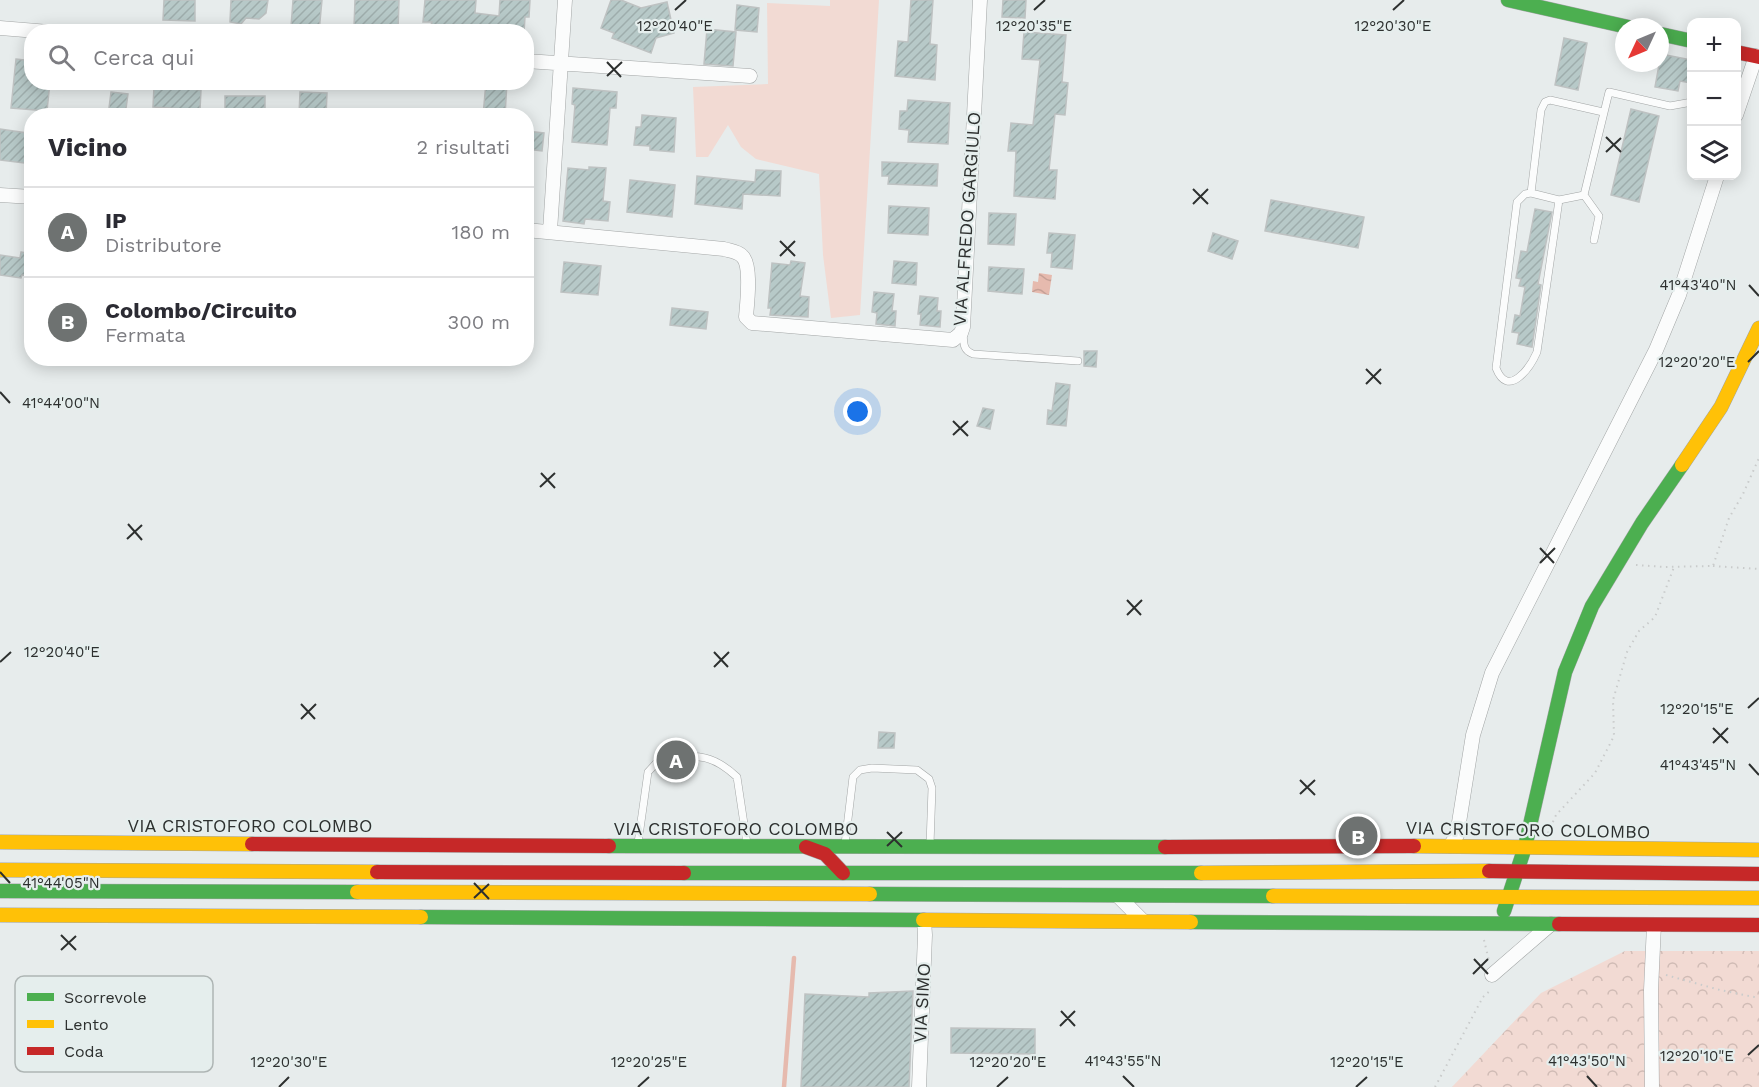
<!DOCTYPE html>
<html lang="it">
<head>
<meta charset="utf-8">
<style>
  body { margin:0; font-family:"Work Sans",sans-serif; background:#f7f7f7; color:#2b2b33 }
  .controls { position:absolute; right:18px; top:18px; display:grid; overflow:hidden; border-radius:12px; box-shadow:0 3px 15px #0003 }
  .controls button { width:54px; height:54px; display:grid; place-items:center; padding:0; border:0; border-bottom:2px solid #e1e1e2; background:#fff; color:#2b2b33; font:30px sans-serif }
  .compass { position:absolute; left:1615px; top:18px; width:54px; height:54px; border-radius:50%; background:#fff; box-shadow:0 3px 15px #0003; rotate:226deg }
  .you { position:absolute; left:858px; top:412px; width:21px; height:21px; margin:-15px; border:4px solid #fff; border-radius:50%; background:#1a73e8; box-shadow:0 0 0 9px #1a73e833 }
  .badge { display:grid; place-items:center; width:39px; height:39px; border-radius:50%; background:#6e7271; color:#fff; font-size:20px; font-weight:700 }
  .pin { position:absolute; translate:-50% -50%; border:3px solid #fff; box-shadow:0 2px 6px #0006 }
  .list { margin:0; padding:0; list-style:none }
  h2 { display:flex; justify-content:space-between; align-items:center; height:78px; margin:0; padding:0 24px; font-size:26px }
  h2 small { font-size:20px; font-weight:400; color:#7c7c81 }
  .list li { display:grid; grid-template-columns:39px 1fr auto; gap:18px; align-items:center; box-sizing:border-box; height:90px; padding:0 24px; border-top:2px solid #e1e1e2 }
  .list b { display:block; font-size:22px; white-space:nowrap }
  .list p { margin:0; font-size:20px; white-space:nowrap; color:#7c7c81 }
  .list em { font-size:20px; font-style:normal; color:#7c7c81 }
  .icon { flex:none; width:33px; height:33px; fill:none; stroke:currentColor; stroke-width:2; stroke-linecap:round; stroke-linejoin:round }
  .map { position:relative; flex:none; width:1759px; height:1087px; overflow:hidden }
  .search { position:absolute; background:#fff; box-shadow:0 3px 15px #0003; left:24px; top:24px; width:510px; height:66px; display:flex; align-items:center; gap:15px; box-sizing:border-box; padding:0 21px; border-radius:24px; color:#7c7c81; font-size:22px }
  .panel { position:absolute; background:#fff; box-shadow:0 3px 15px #0003; left:24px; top:108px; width:510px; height:258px; border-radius:24px }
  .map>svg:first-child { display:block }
</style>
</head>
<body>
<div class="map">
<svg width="1759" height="1087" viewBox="0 0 1759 1087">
  <defs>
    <pattern id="forest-crowns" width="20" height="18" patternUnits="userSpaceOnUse" patternTransform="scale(1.5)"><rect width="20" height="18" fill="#f2dad3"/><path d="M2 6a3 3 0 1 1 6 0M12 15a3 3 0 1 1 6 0" fill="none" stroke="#d0bbb5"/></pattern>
    <pattern id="water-waves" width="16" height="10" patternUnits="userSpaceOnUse" patternTransform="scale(1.5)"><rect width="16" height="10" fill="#e6baae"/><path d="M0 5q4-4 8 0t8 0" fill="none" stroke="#c6a096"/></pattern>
    <pattern id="building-hatch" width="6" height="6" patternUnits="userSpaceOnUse" patternTransform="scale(1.5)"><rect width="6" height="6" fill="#b7c9c8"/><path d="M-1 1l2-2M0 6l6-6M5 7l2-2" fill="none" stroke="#9eadac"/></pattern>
  </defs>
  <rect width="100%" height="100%" fill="#e7ecec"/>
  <path fill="#f2dad3" d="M 830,0 L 879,0 L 860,315 L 831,318 L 823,255 L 819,174 L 756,159 L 741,147 L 728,125 L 708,157 L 696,157 L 693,87 L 768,84 L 767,3 L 830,6 Z"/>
  <path fill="url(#forest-crowns)" d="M 1625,951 L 1759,951 L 1759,1087 L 1452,1087 L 1541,993 Z"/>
  <path fill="url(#water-waves)" d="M 1039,273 L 1052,275 L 1049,295 L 1032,292 L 1033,281 L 1038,282 Z"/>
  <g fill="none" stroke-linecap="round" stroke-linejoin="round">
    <path stroke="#e6baae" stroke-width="4.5" d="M 784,1087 L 794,958"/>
  </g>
  <path fill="url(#building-hatch)" stroke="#bec2c2" stroke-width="1.5" d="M 164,0 L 195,0 L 195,21 L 163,20 Z
    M 231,0 L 268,0 L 266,13 L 259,19 L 246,18 L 241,24 L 230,22 Z
    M 293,0 L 322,0 L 319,32 L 304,32 L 304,28 L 291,27 Z
    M 355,0 L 399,0 L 398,29 L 354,27 Z
    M 425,0 L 476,0 L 475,13 L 499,16 L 500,0 L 530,0 L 529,17 L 525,17 L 524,32 L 446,32 L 447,26 L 431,25 L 432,22 L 423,22 Z
    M 611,0 L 621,0 L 641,8 L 667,2 L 674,33 L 656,38 L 651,53 L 612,38 L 614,33 L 601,28 Z
    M 911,0 L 933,0 L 930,44 L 937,45 L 935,80 L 895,76 L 898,41 L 908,42 Z
    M 1003,0 L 1026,0 L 1025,18 L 1002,17 Z
    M 737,5 L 759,8 L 757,32 L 735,30 Z
    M 707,29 L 736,32 L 733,66 L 704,64 Z
    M 1024,32 L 1066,35 L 1062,82 L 1068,83 L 1065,115 L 1055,114 L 1049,170 L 1057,170 L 1055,199 L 1014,196 L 1016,151 L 1008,151 L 1011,123 L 1033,125 L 1040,60 L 1022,59 Z
    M 1564,38 L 1587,43 L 1578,90 L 1555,85 Z
    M 1661,54 L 1692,60 L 1692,83 L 1680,81 L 1678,91 L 1655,87 Z
    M 16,59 L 32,61 L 32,82 L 50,82 L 47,111 L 11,108 Z
    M 486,82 L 507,82 L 505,116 L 483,116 Z
    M 154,86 L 201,90 L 200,110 L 153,107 Z
    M 573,88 L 617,92 L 616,108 L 610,108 L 607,145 L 572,142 L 575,105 L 572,104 Z
    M 111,92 L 128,94 L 125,116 L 108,116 Z
    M 300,92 L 327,93 L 326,116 L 299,116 Z
    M 225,96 L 265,96 L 265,116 L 225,116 Z
    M 908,100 L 950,103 L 948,144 L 908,142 L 909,130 L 899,129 L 900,111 L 907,111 Z
    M 1631,109 L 1659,116 L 1639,202 L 1611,195 Z
    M 642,115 L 676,118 L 674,152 L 650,150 L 650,146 L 634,145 L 636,127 L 641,127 Z
    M 0,129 L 27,133 L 26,141 L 32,142 L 32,164 L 0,160 Z
    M 526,131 L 544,133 L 542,151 L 526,149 Z
    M 882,162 L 938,164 L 937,186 L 888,184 L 889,176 L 882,176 Z
    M 589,167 L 606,168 L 603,201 L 610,202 L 608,221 L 585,219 L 584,224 L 563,221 L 568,168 L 589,170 Z
    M 756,170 L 781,171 L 780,196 L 743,194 L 742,209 L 695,204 L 697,176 L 755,182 Z
    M 630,180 L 675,185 L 672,217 L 627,212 Z
    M 1271,200 L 1364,217 L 1358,248 L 1265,231 Z
    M 889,206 L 929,208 L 928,235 L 888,233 Z
    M 1535,209 L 1552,212 L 1538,284 L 1541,285 L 1532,347 L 1517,344 L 1519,333 L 1512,332 L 1515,315 L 1520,316 L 1525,287 L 1519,286 L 1521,279 L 1516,278 L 1521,251 L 1527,252 Z
    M 989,213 L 1016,214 L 1014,245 L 988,244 Z
    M 1049,233 L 1075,235 L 1072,269 L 1051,267 L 1052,253 L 1047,253 Z
    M 1213,233 L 1238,241 L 1232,259 L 1208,251 Z
    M 21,252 L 32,254 L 32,276 L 22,275 L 21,278 L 0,275 L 0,255 L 20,258 Z
    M 791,261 L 805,263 L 800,296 L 809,297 L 808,317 L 770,315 L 771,308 L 768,308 L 772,263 L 790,265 Z
    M 894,261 L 917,263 L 916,285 L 892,283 Z
    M 564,262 L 601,266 L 598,295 L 561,292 Z
    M 989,267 L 1024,269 L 1022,294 L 988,291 Z
    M 874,292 L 894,294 L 892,311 L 896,311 L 895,326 L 876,324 L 877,313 L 872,312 Z
    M 920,296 L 938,298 L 937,311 L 941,311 L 940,327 L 920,325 L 921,314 L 918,314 Z
    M 672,308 L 708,312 L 706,329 L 670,325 Z
    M 1084,351 L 1097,351 L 1096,367 L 1084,366 Z
    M 1056,383 L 1070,385 L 1066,426 L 1047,424 L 1048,410 L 1052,411 Z
    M 983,408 L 994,410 L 990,429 L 977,426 Z
    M 879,732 L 895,733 L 894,748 L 878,748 Z
    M 668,741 L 685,742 L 685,751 L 667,753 Z
    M 685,762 L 685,779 L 667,779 L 667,764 Z
    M 913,991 L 909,1087 L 801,1087 L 805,994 L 869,997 L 869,993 Z
    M 951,1028 L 1035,1029 L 1035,1054 L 951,1053 Z"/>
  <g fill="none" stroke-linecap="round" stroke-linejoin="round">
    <defs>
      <path id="lane" d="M 1531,193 L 1541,110 L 1545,102 L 1550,100 L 1603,112
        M 1584,195 L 1599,216 L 1594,240
        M 1559,200 L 1537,352 C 1530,368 1508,399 1496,368 L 1517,202 L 1525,194 L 1531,193 L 1559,200 L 1584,195 L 1609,92 L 1670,106 L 1692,102
        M 963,332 C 964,342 962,350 973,354 L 1078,361
        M 638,843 L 648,772 L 660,759 C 695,756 709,751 737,777 L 747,844
        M 845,844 L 853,777 L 860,770 L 872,768 L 917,770 L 929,779 L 932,788 L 930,845"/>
      <path id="street" d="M 0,28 L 49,32
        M 526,61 L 750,76
        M 1736,115 L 1756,56
        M 0,195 L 32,197
        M 526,230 L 724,249 C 730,251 737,251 742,256 C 752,265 747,304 746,317 L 752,323 L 953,340 L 961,333 L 963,327 L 980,0
        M 550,231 L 565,0
        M 1450,846 L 1457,835 L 1473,735 L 1492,673 L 1656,350 L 1679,295 L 1717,176
        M 1118,896 L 1143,921
        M 1492,975 L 1551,924
        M 919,1087 L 925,935 L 924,920
        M 1652,1087 L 1651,990 L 1654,925"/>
      <path id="fast" d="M 1508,0 L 1628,27
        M 1660,34 L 1692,41
        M 609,846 L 1165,847
        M 684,873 L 1201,873
        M 0,891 L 357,892
        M 870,894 L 1273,896
        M 1504,911 L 1525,847 L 1565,672 L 1592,606 L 1642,523 L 1682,465
        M 421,917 L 923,920
        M 1191,922 L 1559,924"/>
      <path id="slow" d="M 1682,465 L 1721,407 L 1759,328
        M 0,842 L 252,844
        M 1414,846 L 1759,850
        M 0,870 L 377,872
        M 1201,873 L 1489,871
        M 357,892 L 870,894
        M 1273,896 L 1759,898
        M 0,915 L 421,917
        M 923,920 L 1191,922"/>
      <path id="jam" d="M 1736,52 L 1759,57
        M 252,844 L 609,846
        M 806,847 L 825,854 L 843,873
        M 1165,847 L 1414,846
        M 1489,871 L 1759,874
        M 377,872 L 684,873
        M 1559,924 L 1759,925"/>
    </defs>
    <use href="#lane" stroke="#a2a5a5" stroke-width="8"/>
    <use href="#street" stroke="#a2a5a5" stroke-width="15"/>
    <use href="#fast" stroke="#a2a5a5" stroke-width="15"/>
    <use href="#slow" stroke="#a2a5a5" stroke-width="15"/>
    <use href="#jam" stroke="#a2a5a5" stroke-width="15"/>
    <path stroke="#c9cbcb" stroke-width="2" stroke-dasharray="1.5 4.5" stroke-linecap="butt" d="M 1636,565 L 1665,567 L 1713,566 L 1729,518 L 1743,494 L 1759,458
      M 1713,566 L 1759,569
      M 1548,833 L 1556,815 L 1595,773 L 1614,736 L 1613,700 L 1627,652 L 1639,631 L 1655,617 L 1674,567
      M 1484,940 L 1489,961
      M 1666,975 L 1720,990 L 1759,998
      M 1435,1087 L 1483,997 L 1492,989"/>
    <use href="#lane" stroke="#fbfcfc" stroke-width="7"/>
    <use href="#street" stroke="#fbfcfc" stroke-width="14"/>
    <use href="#fast" stroke="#4caf50" stroke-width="14"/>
    <use href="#slow" stroke="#ffc107" stroke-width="14"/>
    <use href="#jam" stroke="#c62828" stroke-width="14"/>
  </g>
  <path fill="none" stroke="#2d302f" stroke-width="2" d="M 675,10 L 686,0M 1034,10 L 1045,0M 1393,10 L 1404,0M 607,62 L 621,77M 607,76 L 622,62M 1606,137 L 1621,152M 1606,152 L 1621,138M 1193,189 L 1208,204M 1193,204 L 1208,189M 780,241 L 795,256M 780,256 L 795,241M 1749,285 L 1759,296M 1748,362 L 1759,351M 1366,369 L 1381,384M 1366,384 L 1381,369M 0,392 L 10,403M 953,421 L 968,436M 953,435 L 968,421M 541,473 L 555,488M 540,487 L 555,473M 128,524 L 142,540M 127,539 L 142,525M 1540,548 L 1554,563M 1540,563 L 1555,548M 1127,600 L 1141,615M 1127,615 L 1142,600M 714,652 L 728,667M 0,662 L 11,652M 714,667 L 729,652M 301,704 L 315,719M 1748,708 L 1759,698M 301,719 L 316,704M 1713,728 L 1728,743M 1713,743 L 1728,728M 1749,764 L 1759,775M 1300,780 L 1315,795M 1300,794 L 1315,780M 887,832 L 902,847M 887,846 L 902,832M 0,872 L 10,883M 474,883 L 489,899M 474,898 L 489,884M 61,935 L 76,950M 61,950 L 76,936M 1474,959 L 1488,974M 1473,974 L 1488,959M 1061,1011 L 1075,1026M 1060,1026 L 1075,1011M 1748,1055 L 1759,1045M 1123,1076 L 1134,1087M 1587,1076 L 1597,1087M 279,1087 L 289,1077M 638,1087 L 649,1077M 997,1087 L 1008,1077M 1356,1087 L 1367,1077"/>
  <g text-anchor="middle" stroke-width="4.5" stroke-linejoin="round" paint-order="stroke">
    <g font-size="18" fill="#2d302f" stroke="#e5eeed">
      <text transform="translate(967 219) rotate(-86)" y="6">VIA ALFREDO GARGIULO</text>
      <text x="250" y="832">VIA CRISTOFORO COLOMBO</text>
      <text x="736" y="835">VIA CRISTOFORO COLOMBO</text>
      <text transform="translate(1528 830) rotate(1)" y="6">VIA CRISTOFORO COLOMBO</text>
      <text transform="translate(922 1003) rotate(-87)" y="6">VIA SIMO</text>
    </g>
  </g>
  <rect x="15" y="976" width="198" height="96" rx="9" fill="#e5eeed" stroke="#aeb5b4" stroke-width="1.5"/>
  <rect x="27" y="993" width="27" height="8" fill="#4caf50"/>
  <rect x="27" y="1020" width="27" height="8" fill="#ffc107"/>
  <rect x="27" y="1047" width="27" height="8" fill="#c62828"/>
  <g font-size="16" fill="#2d302f">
    <text x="64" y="1003">Scorrevole</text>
    <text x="64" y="1030">Lento</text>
    <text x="64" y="1057">Coda</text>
  </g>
  <g font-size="15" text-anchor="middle" fill="#2d302f" stroke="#e5eeed" stroke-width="4.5" stroke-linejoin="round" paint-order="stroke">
    <text x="675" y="31">12°20'40"E</text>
    <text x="1034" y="31">12°20'35"E</text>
    <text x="1393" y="31">12°20'30"E</text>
    <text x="1698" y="290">41°43'40"N</text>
    <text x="1697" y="367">12°20'20"E</text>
    <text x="61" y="408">41°44'00"N</text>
    <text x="62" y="657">12°20'40"E</text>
    <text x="1697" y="714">12°20'15"E</text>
    <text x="1698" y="770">41°43'45"N</text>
    <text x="61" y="888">41°44'05"N</text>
    <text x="1697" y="1061">12°20'10"E</text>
    <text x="1123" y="1066">41°43'55"N</text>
    <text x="1587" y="1066">41°43'50"N</text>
    <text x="289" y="1067">12°20'30"E</text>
    <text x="649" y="1067">12°20'25"E</text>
    <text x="1008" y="1067">12°20'20"E</text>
    <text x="1367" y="1067">12°20'15"E</text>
  </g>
</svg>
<div class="controls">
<button>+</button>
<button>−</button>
<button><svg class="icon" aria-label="layers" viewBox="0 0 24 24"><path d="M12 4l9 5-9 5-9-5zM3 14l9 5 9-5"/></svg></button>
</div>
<svg class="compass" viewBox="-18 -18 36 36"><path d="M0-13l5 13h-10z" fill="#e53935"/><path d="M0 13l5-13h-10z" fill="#7c7c81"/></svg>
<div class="you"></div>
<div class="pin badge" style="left:676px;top:760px">A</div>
<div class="pin badge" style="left:1358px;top:836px">B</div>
<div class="search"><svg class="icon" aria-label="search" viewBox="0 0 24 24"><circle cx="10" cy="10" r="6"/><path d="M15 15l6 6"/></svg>Cerca qui</div>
<section class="panel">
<h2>Vicino<small>2 risultati</small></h2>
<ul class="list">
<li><span class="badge">A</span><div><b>IP</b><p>Distributore</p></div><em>180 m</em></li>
<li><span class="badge">B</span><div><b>Colombo/Circuito</b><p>Fermata</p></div><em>300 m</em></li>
</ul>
</section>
</div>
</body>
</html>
